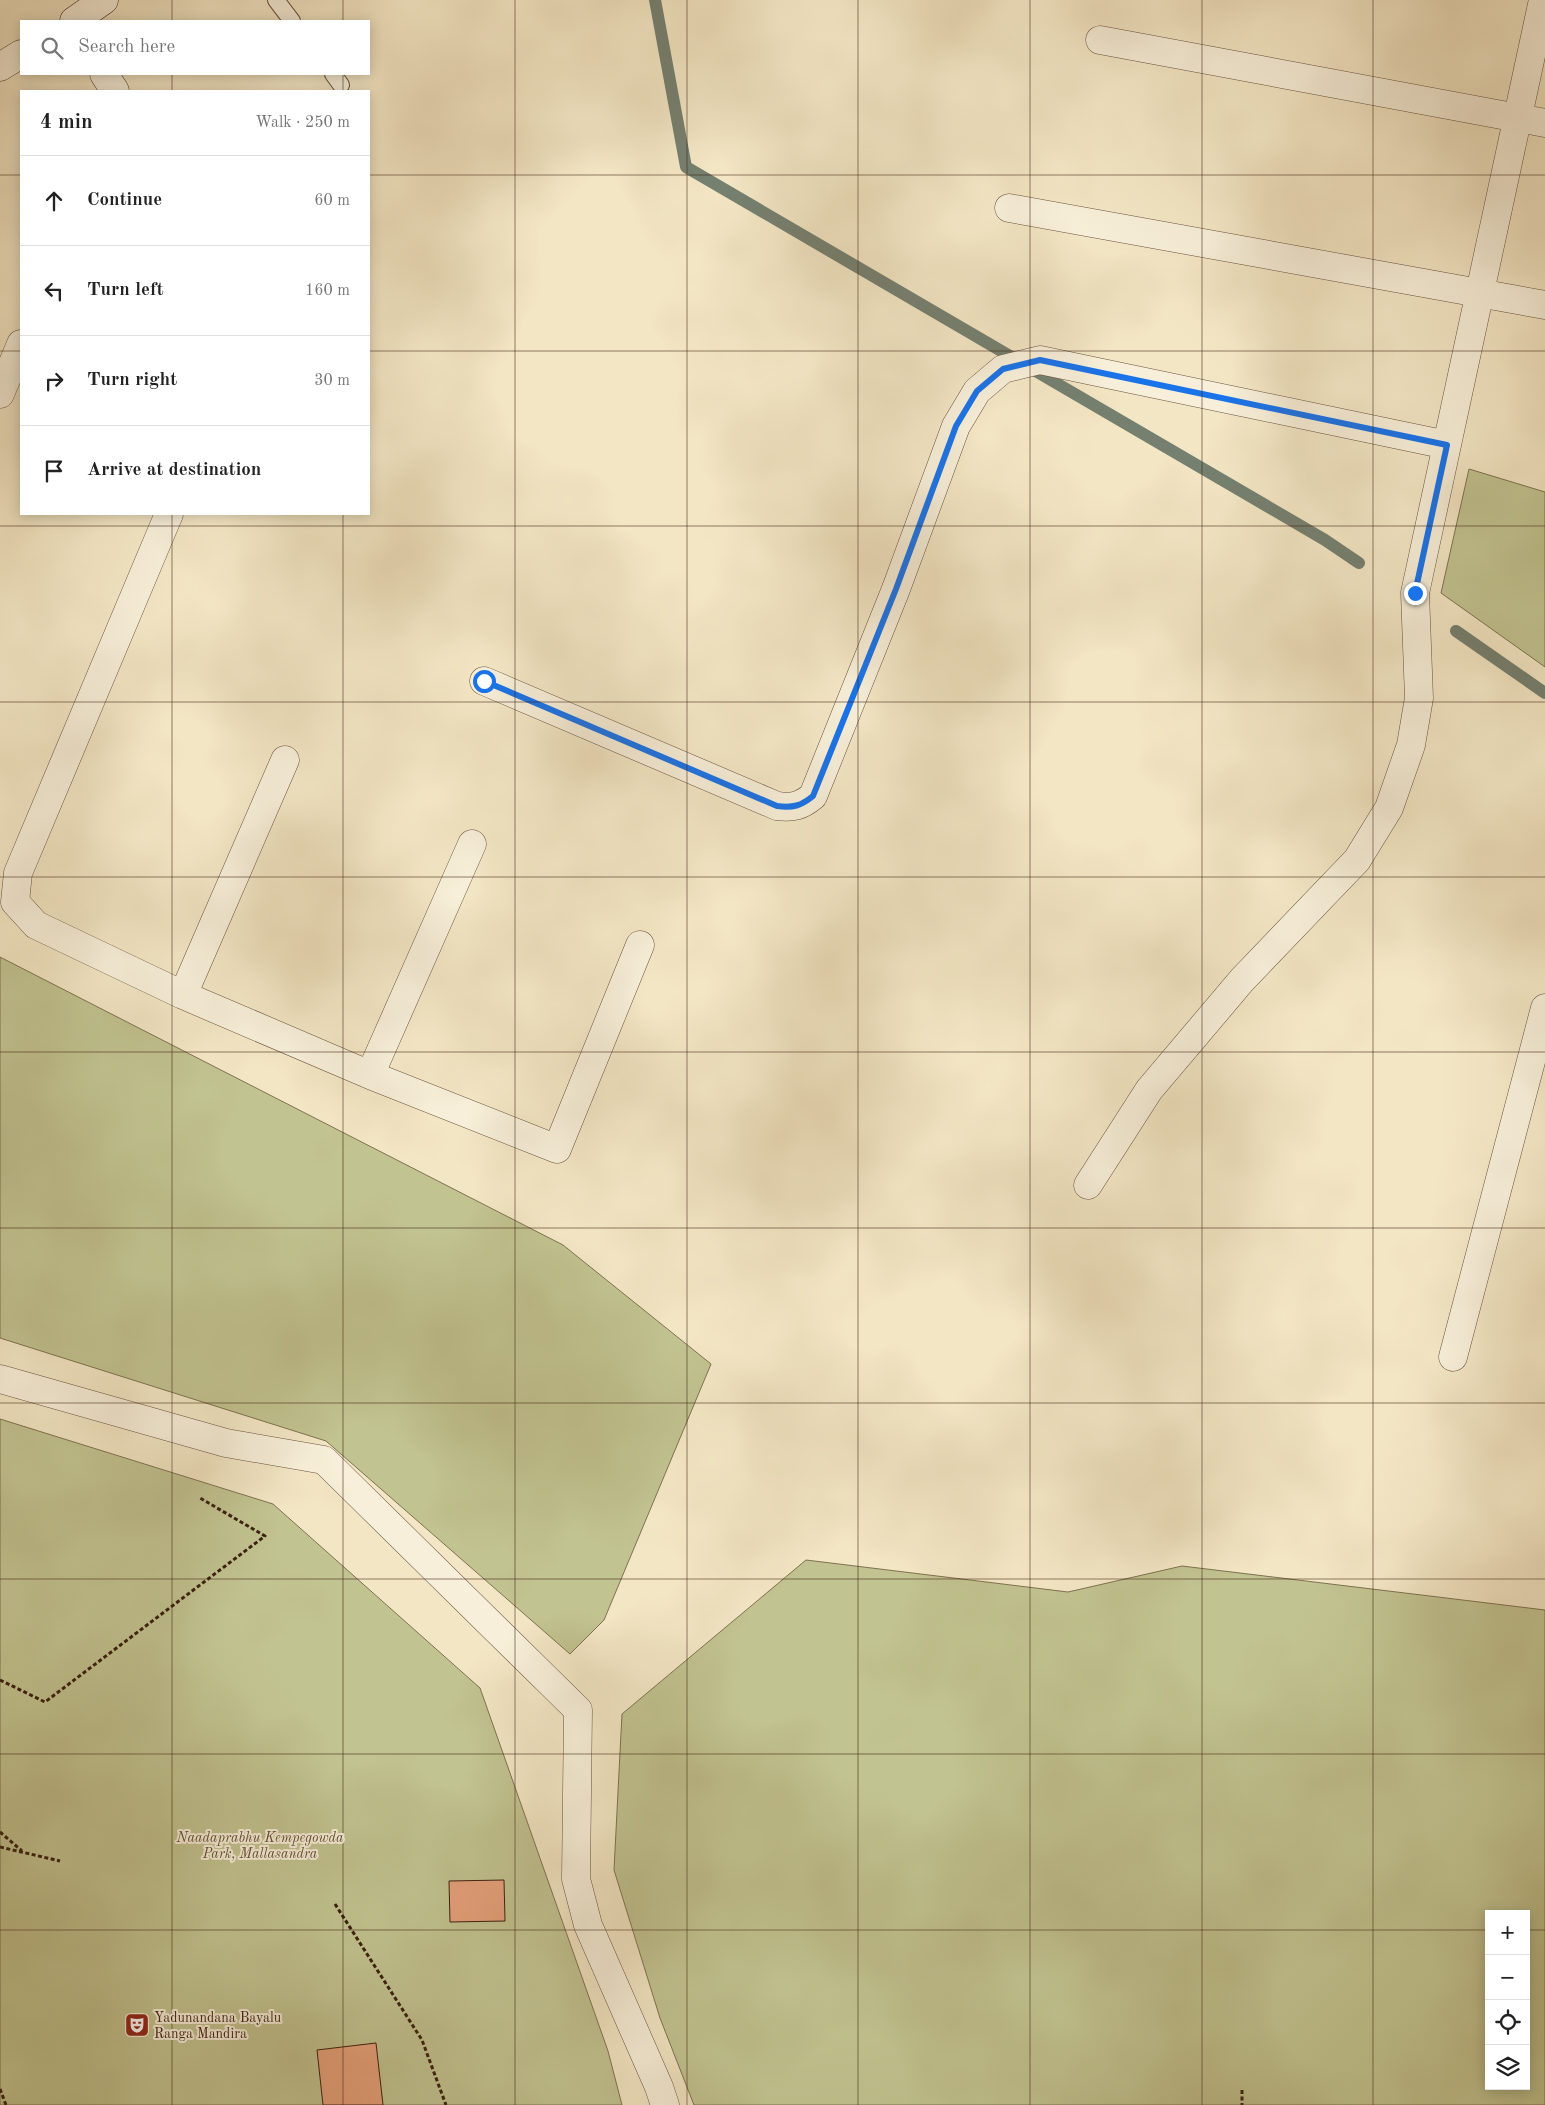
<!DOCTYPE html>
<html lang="en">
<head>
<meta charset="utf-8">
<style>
  body { margin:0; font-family:"Old Standard TT",serif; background:#f2f2f2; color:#222 }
  .controls { position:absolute; right:15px; bottom:15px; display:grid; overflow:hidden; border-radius:0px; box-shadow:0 2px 12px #0003 }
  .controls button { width:45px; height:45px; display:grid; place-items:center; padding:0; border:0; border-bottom:1px solid #e0e0e0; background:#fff; color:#222; font:25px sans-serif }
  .stop { position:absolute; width:15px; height:15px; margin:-11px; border:4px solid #1a73e8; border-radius:50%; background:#fff }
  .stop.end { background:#1a73e8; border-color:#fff; box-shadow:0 1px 5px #0008 }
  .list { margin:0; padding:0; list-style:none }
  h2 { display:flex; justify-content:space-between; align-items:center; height:65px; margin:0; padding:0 20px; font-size:21px }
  h2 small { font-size:16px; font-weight:400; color:#767676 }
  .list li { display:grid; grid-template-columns:32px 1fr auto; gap:15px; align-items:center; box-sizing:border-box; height:90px; padding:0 20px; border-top:1px solid #e0e0e0 }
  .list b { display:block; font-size:19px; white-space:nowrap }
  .list em { font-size:16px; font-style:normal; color:#767676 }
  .icon { flex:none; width:28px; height:28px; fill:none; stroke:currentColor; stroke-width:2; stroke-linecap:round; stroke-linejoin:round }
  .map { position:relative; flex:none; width:1545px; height:2105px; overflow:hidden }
  .search { position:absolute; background:#fff; box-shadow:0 2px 12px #0003; left:20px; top:20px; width:350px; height:55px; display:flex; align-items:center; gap:12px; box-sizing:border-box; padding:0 18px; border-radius:0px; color:#767676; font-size:19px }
  .panel { position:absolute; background:#fff; box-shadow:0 2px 12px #0003; left:20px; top:90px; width:350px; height:425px; border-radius:0px }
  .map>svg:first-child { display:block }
</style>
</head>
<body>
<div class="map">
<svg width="1545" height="2105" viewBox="0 0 1545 2105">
  <rect width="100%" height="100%" fill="#f3e6c4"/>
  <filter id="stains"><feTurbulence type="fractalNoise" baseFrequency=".004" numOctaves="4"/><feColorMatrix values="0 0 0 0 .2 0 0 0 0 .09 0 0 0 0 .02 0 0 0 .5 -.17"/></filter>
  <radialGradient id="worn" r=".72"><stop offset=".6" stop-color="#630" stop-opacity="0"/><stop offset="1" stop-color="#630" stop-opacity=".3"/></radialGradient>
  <path fill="#c1c390" stroke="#7e7150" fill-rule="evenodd" d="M 1469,469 L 1545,492 L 1545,667 L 1441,593 Z
    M 0,957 L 563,1245 L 711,1364 L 604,1620 L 570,1654 L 326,1441 L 0,1338 Z
    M 0,1419 L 273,1504 L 480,1688 L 608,2051 L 622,2105 L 0,2105 Z
    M 806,1560 L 1068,1592 L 1182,1566 L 1545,1610 L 1545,2105 L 694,2105 L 660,2018 L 614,1870 L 622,1714 ZM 1489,1914 L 1526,1914 L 1526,2086 L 1489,2086 Z"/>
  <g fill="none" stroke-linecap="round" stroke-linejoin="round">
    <path stroke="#758070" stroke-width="12" d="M 655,0 L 686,167 L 1325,540 L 1359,563
      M 1456,631 L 1545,693"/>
  </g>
  <path fill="#e6a17b" stroke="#3b1f11" d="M 504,1880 L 505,1921 L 450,1922 L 449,1881 Z
    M 376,2043 L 383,2105 L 323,2105 L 317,2050 Z"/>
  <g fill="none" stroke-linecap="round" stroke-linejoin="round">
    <defs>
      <path id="lane" d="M 276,0 L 292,21
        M 333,74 L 341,85"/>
      <path id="street" d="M 1100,40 L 1545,123
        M 104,74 L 115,91
        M 1009,208 L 1545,305
        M 0,394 L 21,344
        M 169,514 L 18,873 L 15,902 L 36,925 L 183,995 L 370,1075 L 557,1149 L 640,945
        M 484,681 L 777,806 C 793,808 801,806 813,796 L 896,589 L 956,426 L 977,391 L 1003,369 L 1040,360 L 1447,445
        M 183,995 L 285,760
        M 370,1075 L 472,844
        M 1088,1185 L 1149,1090 L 1242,980 L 1357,860 L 1389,808 L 1411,745 L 1419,698 L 1415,593 L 1543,0
        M 1453,1357 L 1545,1008
        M 0,1379 L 226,1443 L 324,1460 L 578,1710 L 576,1879 L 588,1925 L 659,2087 L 665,2105"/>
      <path id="secondary" d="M 74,21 L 104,0
        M 0,67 L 21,54"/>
    </defs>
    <use href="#lane" stroke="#69513e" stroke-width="18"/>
    <use href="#street" stroke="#69513e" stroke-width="29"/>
    <use href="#secondary" stroke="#3b1f11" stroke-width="29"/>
    <path stroke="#3b1f11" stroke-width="3" stroke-dasharray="4 2.5" stroke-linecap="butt" d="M 0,1680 L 45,1702 L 265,1536 L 200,1498
      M 0,1832 L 22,1851
      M 0,1847 L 60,1861
      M 335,1904 L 422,2040 L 446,2105
      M 0,2089 L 6,2105
      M 1242,2090 L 1242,2105"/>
    <use href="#lane" stroke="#f7efd9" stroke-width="16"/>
    <use href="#street" stroke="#f7efd9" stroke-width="28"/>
    <use href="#secondary" stroke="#f7efd9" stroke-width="28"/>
  </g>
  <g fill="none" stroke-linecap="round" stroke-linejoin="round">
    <path stroke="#1a73e8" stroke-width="6" d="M 484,681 L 777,806 C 793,808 801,806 813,796 L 896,589 L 956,426 L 977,391 L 1003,369 L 1040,360 L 1447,445 L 1415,593"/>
  </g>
  <path fill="none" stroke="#3b1f11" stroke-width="1" stroke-opacity="0.55" d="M 172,0 L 172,21M 343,0 L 343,21M 515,0 L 515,2105M 687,0 L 687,2105M 858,0 L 858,2105M 1030,0 L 1030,2105M 1202,0 L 1202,2105M 1373,0 L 1373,2105M 172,74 L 172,91M 343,74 L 343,91M 0,175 L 21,175M 369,175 L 1545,175M 0,351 L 21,351M 369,351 L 1545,351M 172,514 L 172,2105M 343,514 L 343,2105M 0,526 L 1545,526M 0,702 L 1545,702M 0,877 L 1545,877M 0,1052 L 1545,1052M 0,1228 L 1545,1228M 0,1403 L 1545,1403M 0,1579 L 1545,1579M 0,1754 L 1545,1754M 0,1930 L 1489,1930M 1526,1930 L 1545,1930"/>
  <defs>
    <symbol id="theatre-square" viewBox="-11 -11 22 22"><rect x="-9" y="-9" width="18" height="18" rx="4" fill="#8f2418" stroke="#f7efd9"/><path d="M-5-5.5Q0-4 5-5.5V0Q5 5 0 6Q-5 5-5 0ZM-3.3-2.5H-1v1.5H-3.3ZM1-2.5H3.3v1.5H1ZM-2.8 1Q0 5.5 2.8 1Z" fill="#fff"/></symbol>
  </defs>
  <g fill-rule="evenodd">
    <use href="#theatre-square" x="123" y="2011" width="28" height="28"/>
  </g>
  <g text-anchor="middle" stroke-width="4" stroke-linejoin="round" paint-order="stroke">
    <g font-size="14" font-style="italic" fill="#635037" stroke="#f7efd9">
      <text x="260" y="1842">Naadaprabhu Kempegowda<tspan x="260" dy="16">Park, Mallasandra</tspan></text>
    </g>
    <g font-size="14" fill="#3b1f11" stroke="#f7efd9" text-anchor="start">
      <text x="154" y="2022">Yadunandana Bayalu<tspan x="154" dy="16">Ranga Mandira</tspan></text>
    </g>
  </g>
  <rect width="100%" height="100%" filter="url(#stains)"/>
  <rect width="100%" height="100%" fill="url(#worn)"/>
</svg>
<div class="controls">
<button>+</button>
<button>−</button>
<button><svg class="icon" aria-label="locate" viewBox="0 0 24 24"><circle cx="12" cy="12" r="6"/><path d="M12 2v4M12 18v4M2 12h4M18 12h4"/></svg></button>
<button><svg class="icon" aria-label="layers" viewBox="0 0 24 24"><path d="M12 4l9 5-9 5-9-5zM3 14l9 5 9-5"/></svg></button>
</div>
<div class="stop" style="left:484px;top:681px"></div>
<div class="stop end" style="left:1415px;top:593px"></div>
<div class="search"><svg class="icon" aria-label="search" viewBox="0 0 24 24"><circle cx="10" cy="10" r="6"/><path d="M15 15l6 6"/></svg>Search here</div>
<section class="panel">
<h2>4 min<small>Walk · 250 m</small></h2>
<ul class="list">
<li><svg class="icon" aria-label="ahead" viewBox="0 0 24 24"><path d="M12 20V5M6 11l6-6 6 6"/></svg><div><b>Continue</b></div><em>60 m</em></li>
<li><svg class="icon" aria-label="left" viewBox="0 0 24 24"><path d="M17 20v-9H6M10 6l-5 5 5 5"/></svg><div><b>Turn left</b></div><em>160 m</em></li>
<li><svg class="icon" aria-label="right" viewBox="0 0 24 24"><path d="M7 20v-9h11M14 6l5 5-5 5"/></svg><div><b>Turn right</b></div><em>30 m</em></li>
<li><svg class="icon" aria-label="arrive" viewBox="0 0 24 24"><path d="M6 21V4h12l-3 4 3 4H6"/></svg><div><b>Arrive at destination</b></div></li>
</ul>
</section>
</div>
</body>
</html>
